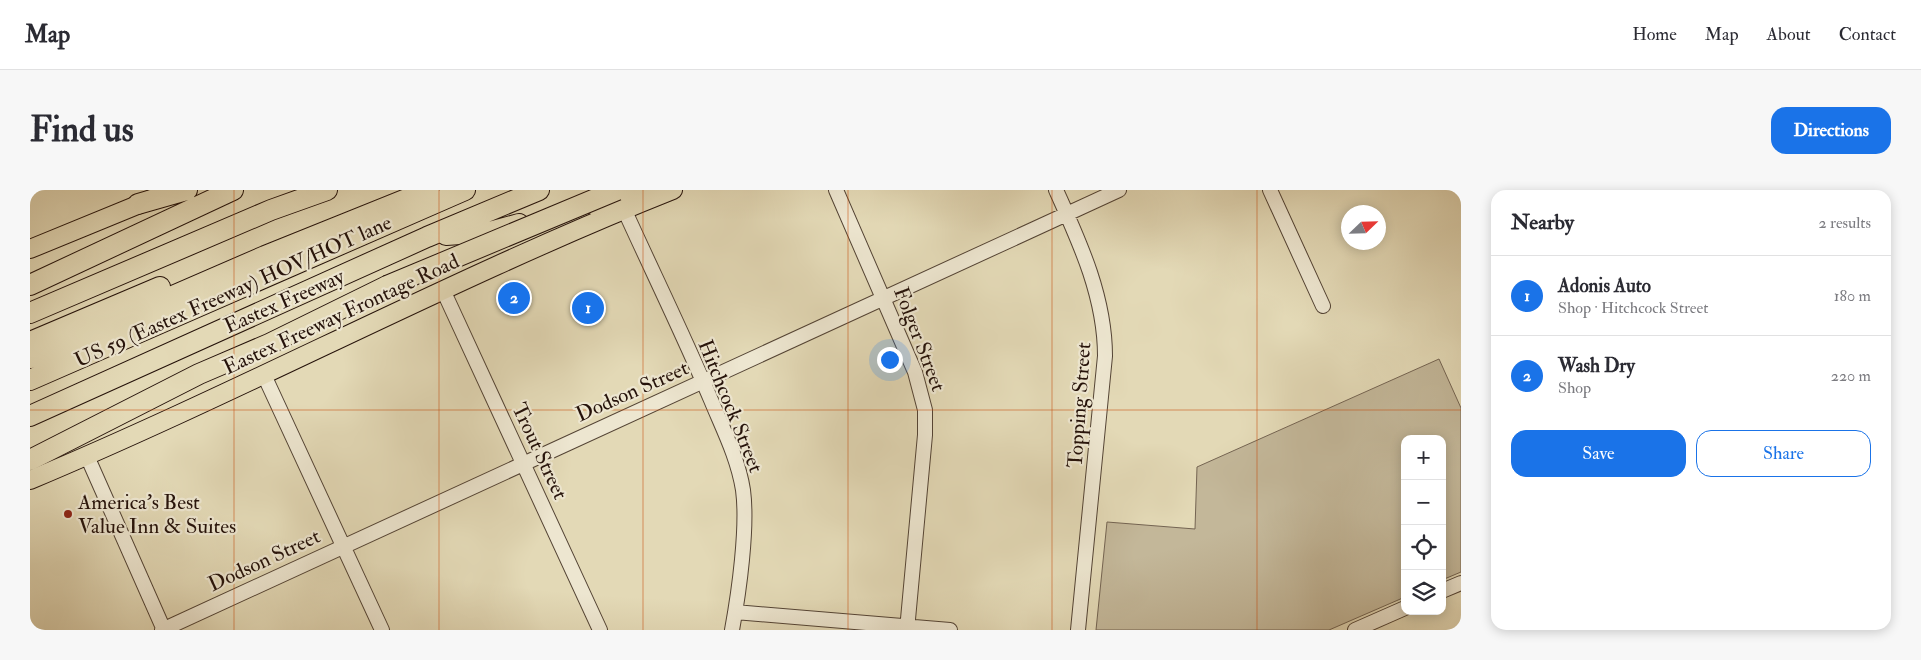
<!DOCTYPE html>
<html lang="en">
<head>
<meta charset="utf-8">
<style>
  body { margin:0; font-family:"IM FELL Double Pica",serif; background:#f7f7f7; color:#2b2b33 }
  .controls { position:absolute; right:15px; bottom:15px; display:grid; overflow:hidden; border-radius:10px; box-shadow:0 2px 12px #0003 }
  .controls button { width:45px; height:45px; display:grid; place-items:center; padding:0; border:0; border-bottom:1px solid #e1e1e2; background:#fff; color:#2b2b33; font:25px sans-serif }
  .compass { position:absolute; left:1311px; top:15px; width:45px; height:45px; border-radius:50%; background:#fff; box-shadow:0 2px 12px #0003; rotate:67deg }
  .you { position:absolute; left:859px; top:169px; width:18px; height:18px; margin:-12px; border:4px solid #fff; border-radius:50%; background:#1a73e8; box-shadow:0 0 0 8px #1a73e833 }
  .badge { display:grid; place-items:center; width:32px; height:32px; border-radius:50%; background:#1a73e8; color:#fff; font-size:16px; font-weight:700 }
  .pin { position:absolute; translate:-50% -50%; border:2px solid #fff; box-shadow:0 1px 5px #0006 }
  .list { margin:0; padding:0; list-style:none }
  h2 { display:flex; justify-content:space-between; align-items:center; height:65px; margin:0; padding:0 20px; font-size:21px }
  h2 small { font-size:16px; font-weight:400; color:#7c7c81 }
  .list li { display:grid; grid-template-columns:32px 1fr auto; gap:15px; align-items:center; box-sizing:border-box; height:80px; padding:0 20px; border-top:1px solid #e1e1e2 }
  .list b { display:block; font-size:19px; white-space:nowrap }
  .list p { margin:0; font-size:16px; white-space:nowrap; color:#7c7c81 }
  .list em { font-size:16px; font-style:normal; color:#7c7c81 }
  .actions { display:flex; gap:10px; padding:15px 20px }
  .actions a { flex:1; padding:11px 0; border:1px solid #1a73e8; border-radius:15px; text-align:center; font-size:18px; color:#1a73e8 }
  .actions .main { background:#1a73e8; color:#fff }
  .icon { flex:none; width:28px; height:28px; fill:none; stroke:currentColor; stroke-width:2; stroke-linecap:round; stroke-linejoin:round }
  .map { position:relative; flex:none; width:1431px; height:440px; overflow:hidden; border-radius:15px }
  header { display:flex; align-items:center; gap:30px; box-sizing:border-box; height:70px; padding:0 25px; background:#fff; border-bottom:1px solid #e1e1e2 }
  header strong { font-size:24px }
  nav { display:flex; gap:28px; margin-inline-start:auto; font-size:18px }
  .intro { display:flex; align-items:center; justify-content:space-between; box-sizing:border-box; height:120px; padding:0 30px }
  h1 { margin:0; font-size:35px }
  .button { padding:12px 22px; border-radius:15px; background:#1a73e8; color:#fff; font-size:18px; font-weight:700 }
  main { display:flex; gap:30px; padding:0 30px }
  aside { flex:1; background:#fff; border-radius:15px; box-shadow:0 2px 12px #0003 }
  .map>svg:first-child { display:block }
</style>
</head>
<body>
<header>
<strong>Map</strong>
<nav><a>Home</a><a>Map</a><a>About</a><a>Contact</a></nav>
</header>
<div class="intro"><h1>Find us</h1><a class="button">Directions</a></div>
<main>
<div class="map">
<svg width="1431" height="440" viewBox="0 0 1431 440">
  <rect width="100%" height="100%" fill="#e3d9b6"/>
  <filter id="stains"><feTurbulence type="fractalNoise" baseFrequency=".004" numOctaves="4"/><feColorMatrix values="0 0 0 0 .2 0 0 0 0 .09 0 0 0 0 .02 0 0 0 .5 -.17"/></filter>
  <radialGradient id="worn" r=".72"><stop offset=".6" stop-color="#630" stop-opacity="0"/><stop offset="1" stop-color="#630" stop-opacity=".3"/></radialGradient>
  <path fill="#c3b799" stroke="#746452" d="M 1409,169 L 1431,218 L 1431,382 L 1412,390 L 1412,249 L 1375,249 L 1375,407 L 1299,440 L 1066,440 L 1077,332 L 1165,339 L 1167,277 Z"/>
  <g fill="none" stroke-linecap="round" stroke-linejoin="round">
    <defs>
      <path id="minor" d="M 806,0 L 885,182 L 895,220 L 895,245 L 877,440
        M 1026,0 C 1050,53 1075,107 1075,166 L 1048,440
        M 1240,0 L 1293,116
        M 594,19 C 623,83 654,146 681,210 C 693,239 708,268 713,300 C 718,337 709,402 702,440
        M 413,100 L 570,440
        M 234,185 L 352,440
        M 57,266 L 134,440
        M 1412,401 L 1431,393
        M 705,422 L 920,440
        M 132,440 L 1089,0
        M 1325,440 L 1375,418"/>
      <path id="major" d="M 0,59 L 122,9
        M 0,290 C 217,199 424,87 643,0"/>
      <path id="highway" d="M 108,14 L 157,0
        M 565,15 L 624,0
        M 416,45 L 460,42 L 489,34
        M 0,95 L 203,0
        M 0,123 L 241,20 L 297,0
        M 0,152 L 130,97
        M 0,168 L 235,66 L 399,0
        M 0,190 L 435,0
        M 0,226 L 397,47 L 509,0
        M 0,270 L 169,184 L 239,154 L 357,96"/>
    </defs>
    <use href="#minor" stroke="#544435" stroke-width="16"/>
    <use href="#major" stroke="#25120a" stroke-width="20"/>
    <use href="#highway" stroke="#25120a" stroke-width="22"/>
    <use href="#minor" stroke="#ede6d0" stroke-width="14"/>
    <use href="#major" stroke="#e3d9b6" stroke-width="18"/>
    <use href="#highway" stroke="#e3d9b6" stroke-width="20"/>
    <defs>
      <path id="highway-bridge" d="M 357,96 L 587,0"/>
    </defs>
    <use href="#highway-bridge" stroke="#25120a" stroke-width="22" stroke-linecap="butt"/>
    <use href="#highway-bridge" stroke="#e3d9b6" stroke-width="20"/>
  </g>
  <path fill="none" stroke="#cb4e0c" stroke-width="1" stroke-opacity="0.55" d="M 204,0 L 204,440M 409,0 L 409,440M 613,0 L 613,440M 818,0 L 818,440M 1022,0 L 1022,440M 1227,0 L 1227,440M 0,220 L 1431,220"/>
  <circle fill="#8f2418" stroke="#ede6d0" stroke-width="2" cx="38" cy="324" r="5"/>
  <g text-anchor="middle" stroke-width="4.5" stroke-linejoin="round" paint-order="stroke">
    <g font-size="21" fill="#25120a" stroke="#ede6d0">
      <text transform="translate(203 101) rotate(-24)" y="7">US 59 (Eastex Freeway) HOV/HOT lane</text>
      <text transform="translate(254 111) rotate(-24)" y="7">Eastex Freeway</text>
      <text transform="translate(311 124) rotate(-25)" y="7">Eastex Freeway Frontage Road</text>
      <text transform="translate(890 149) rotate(69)" y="7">Folger Street</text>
      <text transform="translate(602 201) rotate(-24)" y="7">Dodson Street</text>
      <text transform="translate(1049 215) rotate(-86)" y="7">Topping Street</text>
      <text transform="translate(701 216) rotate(68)" y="7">Hitchcock Street</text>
      <text transform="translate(510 261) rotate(65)" y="7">Trout Street</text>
      <text transform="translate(234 370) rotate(-25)" y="7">Dodson Street</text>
    </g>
    <g font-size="21" fill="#25120a" stroke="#ede6d0" text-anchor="start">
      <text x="48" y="319">America’s Best<tspan x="48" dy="24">Value Inn &amp; Suites</tspan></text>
    </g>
  </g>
  <rect width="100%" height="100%" filter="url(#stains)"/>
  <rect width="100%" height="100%" fill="url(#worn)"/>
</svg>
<div class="controls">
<button>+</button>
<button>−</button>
<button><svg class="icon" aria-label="locate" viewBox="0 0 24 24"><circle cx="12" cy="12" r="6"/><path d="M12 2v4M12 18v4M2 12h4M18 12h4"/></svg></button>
<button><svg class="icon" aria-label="layers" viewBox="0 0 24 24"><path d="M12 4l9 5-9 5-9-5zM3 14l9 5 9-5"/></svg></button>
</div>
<svg class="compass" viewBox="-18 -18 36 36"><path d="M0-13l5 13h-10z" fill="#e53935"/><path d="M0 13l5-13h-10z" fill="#7c7c81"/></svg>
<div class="you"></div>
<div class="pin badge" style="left:558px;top:118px">1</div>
<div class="pin badge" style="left:484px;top:108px">2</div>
</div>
<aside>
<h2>Nearby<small>2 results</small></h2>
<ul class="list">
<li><span class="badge">1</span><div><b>Adonis Auto</b><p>Shop · Hitchcock Street</p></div><em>180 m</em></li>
<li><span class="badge">2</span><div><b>Wash Dry</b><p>Shop</p></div><em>220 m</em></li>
</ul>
<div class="actions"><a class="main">Save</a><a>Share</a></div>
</aside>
</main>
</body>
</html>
